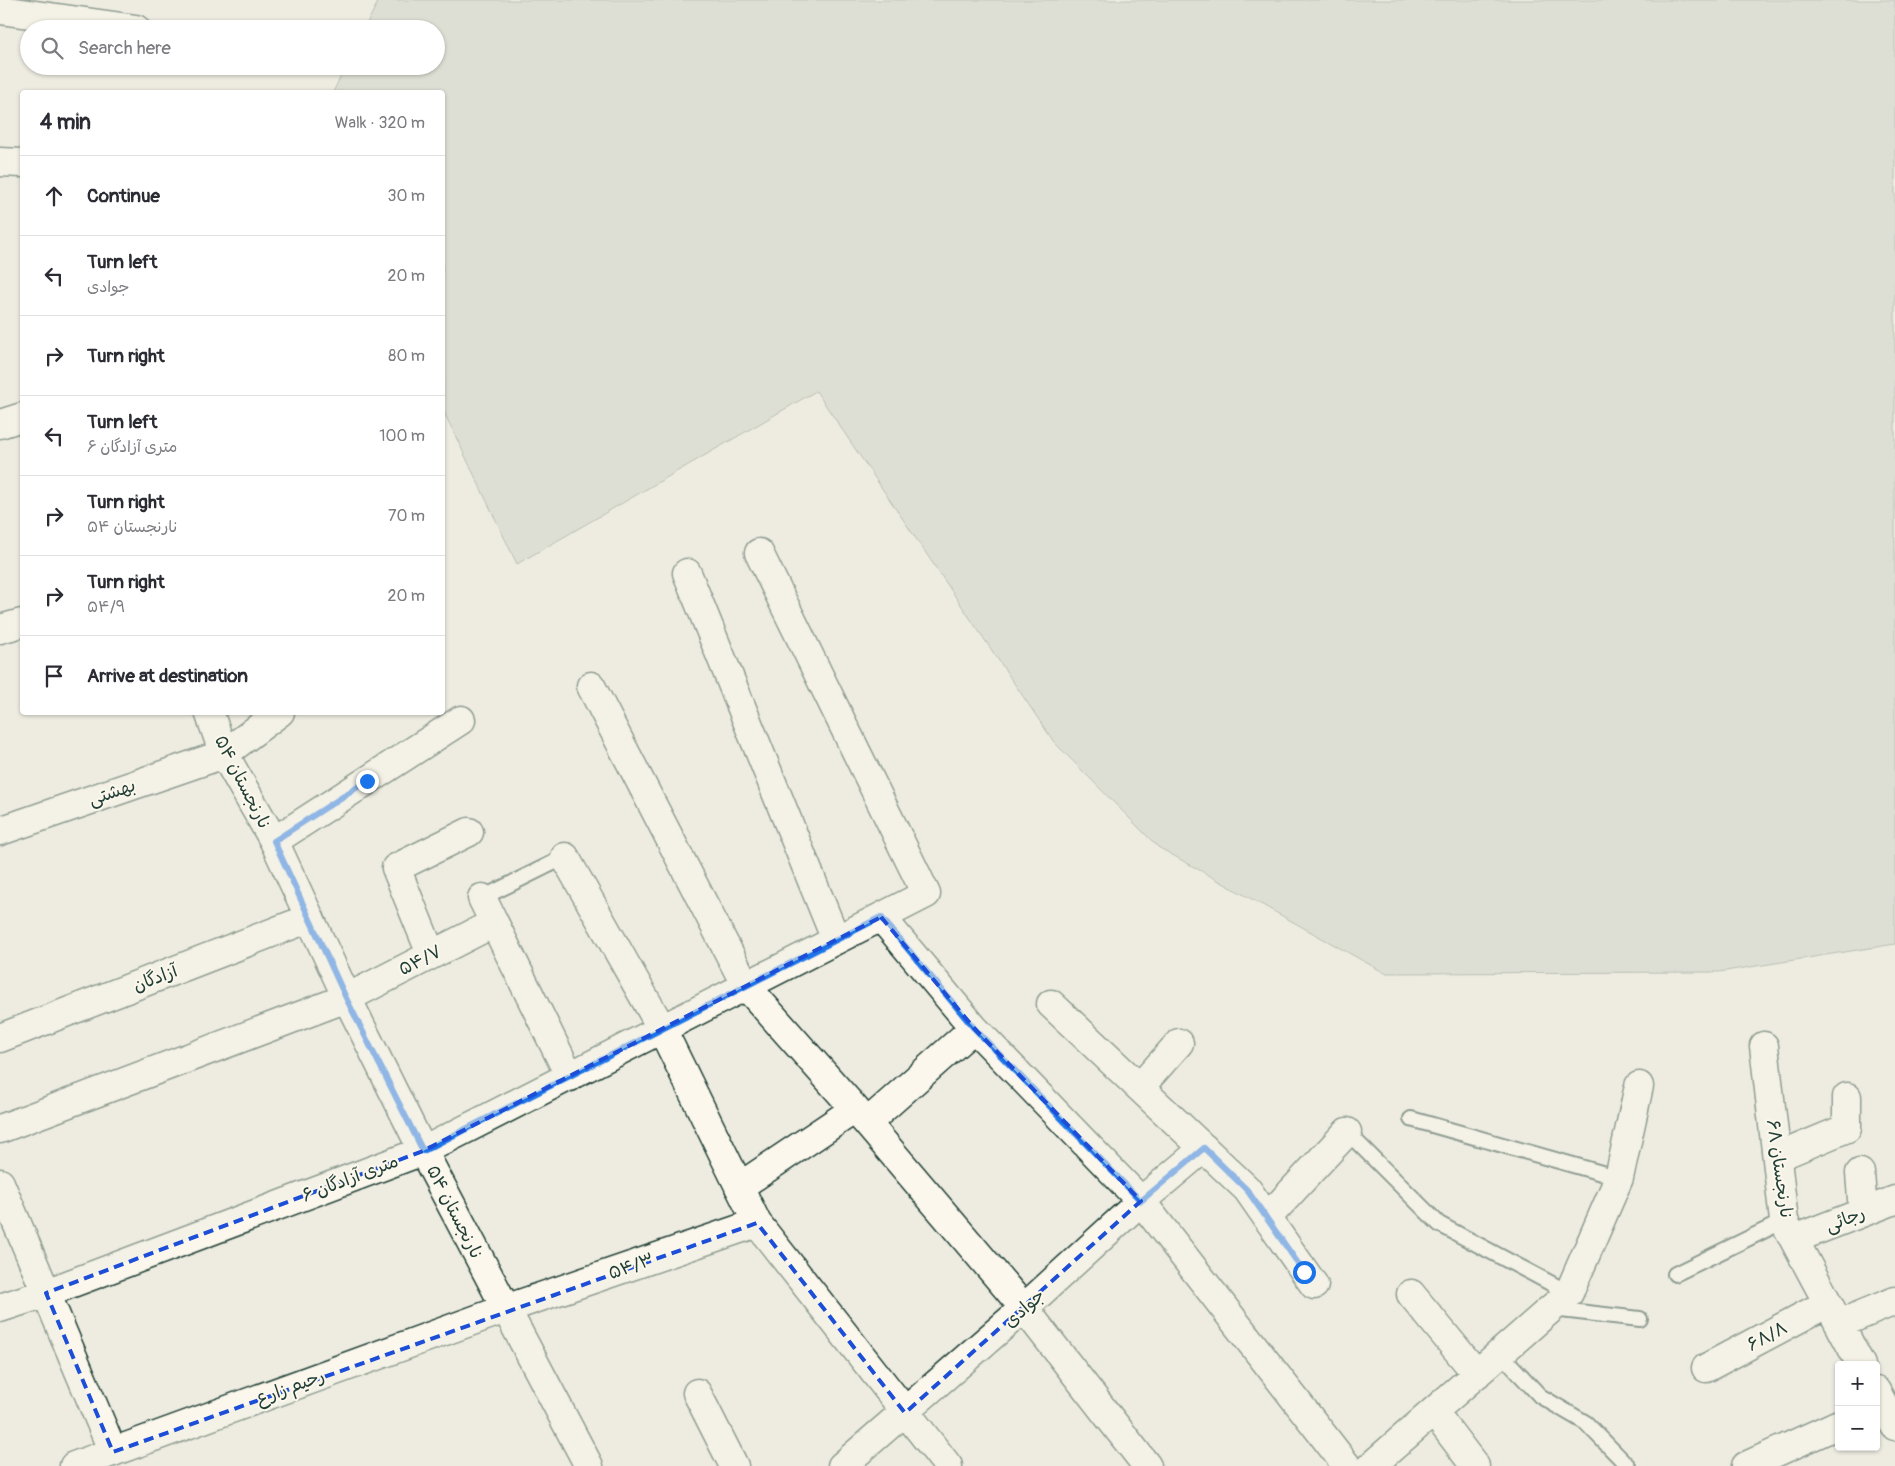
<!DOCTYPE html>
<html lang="en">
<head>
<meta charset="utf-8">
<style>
  body { margin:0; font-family:Pangolin,"Playpen Sans Arabic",sans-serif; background:#f2f2f3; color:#2b2b33 }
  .controls { position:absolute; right:15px; bottom:15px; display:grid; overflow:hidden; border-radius:5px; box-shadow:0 1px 4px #0004 }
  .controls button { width:45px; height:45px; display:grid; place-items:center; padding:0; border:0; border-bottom:1px solid #e1e1e2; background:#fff; color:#2b2b33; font:25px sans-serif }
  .stop { position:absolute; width:15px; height:15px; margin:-11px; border:4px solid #1a73e8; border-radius:50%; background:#fff }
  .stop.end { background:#1a73e8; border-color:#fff; box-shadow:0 1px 5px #0008 }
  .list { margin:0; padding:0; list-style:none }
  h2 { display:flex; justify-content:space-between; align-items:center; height:65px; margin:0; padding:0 20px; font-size:21px }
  h2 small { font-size:16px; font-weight:400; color:#7c7c81 }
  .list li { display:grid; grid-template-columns:32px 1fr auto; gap:15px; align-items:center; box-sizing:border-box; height:80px; padding:0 20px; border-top:1px solid #e1e1e2 }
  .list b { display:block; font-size:19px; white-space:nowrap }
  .list p { margin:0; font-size:16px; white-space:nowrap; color:#7c7c81 }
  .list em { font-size:16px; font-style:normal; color:#7c7c81 }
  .icon { flex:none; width:28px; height:28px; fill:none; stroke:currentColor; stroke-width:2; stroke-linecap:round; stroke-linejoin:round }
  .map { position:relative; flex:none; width:1895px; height:1466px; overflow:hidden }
  .search { position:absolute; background:#fff; box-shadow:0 1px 4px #0004; left:20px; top:20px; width:425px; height:55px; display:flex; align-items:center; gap:12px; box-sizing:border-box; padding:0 18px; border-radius:28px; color:#7c7c81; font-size:19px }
  .panel { position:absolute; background:#fff; box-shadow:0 1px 4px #0004; left:20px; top:90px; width:425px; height:625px; border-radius:5px }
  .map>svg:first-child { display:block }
</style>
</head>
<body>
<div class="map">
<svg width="1895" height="1466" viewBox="0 0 1895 1466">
  <rect width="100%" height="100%" fill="#eeece1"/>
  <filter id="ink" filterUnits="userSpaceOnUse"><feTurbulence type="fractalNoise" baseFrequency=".02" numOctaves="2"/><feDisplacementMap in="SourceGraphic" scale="10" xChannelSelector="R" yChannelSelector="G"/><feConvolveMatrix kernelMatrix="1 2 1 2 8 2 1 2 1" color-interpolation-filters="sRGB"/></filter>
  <g filter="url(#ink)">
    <path fill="#cbcfc4" stroke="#75867c" d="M 379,0 L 1895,0 L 1895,944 L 1719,972 L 1385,973 L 1158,847 L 1054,742 L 816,391 L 517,564 L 443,410 L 442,92 L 333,92 L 346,66 L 436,66 L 436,29 L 364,29 Z"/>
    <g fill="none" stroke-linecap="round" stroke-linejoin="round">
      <defs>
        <path id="lane" d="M 482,898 L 565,857
          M 1411,1119 L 1619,1178
          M 1347,1132 L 1439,1224 L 1569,1293
          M 1675,1274 L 1784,1221
          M 1552,1309 L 1640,1319
          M 1501,1354 L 1540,1396 L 1586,1423 L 1628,1466"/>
        <path id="street" d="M 0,10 L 136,29
          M 0,162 L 22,163
          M 0,424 L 22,417
          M 687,573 L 836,940
          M 0,629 L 22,623
          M 591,686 L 746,986 L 855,1109 L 1024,1308 L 1147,1466
          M 224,754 L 280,712
          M 274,841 L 461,720
          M 565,857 L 662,1029 L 757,1223 L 948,1466
          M 482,898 L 570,1077
          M 881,917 L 974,1028 L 1141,1201 L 1347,1466
          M 431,954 L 396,868 L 469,832
          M 1051,1004 L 1247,1189 L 1314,1285
          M 0,1038 L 310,918
          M 1764,1046 L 1784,1221 L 1861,1365
          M 1140,1087 L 1179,1043
          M 867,1123 L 974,1028
          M 0,1129 L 347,998 L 494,923
          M 1777,1157 L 1847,1128 L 1847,1097
          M 1860,1173 L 1863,1212
          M 0,1183 L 113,1452
          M 739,1187 L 855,1109
          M 1267,1218 L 1347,1132
          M 1794,1239 L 1895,1200
          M 1411,1294 L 1477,1374
          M 0,1308 L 46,1293 L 423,1151 L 926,894 L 759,553
          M 505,1309 L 757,1223
          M 1839,1324 L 1895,1301
          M 1706,1368 L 1828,1303
          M 1876,1391 L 1895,1426
          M 697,1393 L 734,1466
          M 1434,1412 L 1475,1466
          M 842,1466 L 1024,1308 L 1141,1201 L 1204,1148
          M 1371,1466 L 1569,1293 L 1619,1178 L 1639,1086
          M 1746,1466 L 1839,1424"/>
        <path id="secondary" d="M 209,712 L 224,754 L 274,841 L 347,998 L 423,1151 L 589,1466
          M 0,831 L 224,754
          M 74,1466 L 505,1309"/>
      </defs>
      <use href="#lane" stroke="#1f3d34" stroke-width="18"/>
      <use href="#street" stroke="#1f3d34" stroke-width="31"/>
      <use href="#secondary" stroke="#1f3d34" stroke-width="31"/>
      <use href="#lane" stroke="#fbf7ec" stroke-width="14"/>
      <use href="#street" stroke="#fbf7ec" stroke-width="28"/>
      <use href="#secondary" stroke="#fbf7ec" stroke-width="28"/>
    </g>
  </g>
  <g fill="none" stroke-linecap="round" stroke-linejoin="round" filter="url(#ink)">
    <path stroke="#1a73e8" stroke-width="6" d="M 367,781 L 274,841 L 346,998 L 423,1151 L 881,917 L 974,1028 L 1141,1201 L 1204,1148 L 1247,1190 L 1304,1272"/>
  </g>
  <path d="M0 0H1895V1466H0ZM 881,917 L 974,1028 L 1141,1201 L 905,1413 L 757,1223 L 113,1452 L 46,1293 L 423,1151 Z" fill="#eeece1" fill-opacity=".55" fill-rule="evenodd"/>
  <path fill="none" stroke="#1d4ed8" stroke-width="4" stroke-dasharray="10 6" stroke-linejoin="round" d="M 881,917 L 974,1028 L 1141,1201 L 905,1413 L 757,1223 L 113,1452 L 46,1293 L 423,1151 Z"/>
  <g text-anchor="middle" stroke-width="4" stroke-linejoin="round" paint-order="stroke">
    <g font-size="18" fill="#1f3d34" stroke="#fbf7ec">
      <text transform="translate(243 782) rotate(63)" y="6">نارنجستان ۵۴</text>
      <text transform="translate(112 792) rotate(-19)" y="6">بهشتی</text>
      <text transform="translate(420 960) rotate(-27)" y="6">۵۴/۷</text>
      <text transform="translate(155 978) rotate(-21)" y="6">آزادگان</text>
      <text transform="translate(1780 1169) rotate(82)" y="6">نارنجستان ۶۸</text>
      <text transform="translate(350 1178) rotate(-21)" y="6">۶ متری آزادگان</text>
      <text transform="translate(455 1212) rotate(63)" y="6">نارنجستان ۵۴</text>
      <text transform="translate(1845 1219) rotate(-21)" y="6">رجائی</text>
      <text transform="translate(631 1266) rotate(-19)" y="6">۵۴/۳</text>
      <text transform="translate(1024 1308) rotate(-42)" y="6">جوادی</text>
      <text transform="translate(1767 1336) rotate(-28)" y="6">۶۸/۸</text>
      <text transform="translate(290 1387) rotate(-20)" y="6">رحیم زارع</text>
    </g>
  </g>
</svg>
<div class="controls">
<button>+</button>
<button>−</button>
</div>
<div class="stop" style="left:1304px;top:1272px"></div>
<div class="stop end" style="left:367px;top:781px"></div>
<div class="search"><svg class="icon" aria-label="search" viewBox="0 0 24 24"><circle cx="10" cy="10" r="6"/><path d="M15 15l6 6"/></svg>Search here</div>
<section class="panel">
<h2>4 min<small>Walk · 320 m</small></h2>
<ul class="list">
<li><svg class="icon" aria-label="ahead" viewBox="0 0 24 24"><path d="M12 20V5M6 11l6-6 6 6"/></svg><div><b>Continue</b></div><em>30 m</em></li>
<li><svg class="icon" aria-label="left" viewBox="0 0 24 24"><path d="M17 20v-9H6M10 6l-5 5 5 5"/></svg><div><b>Turn left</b><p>جوادی</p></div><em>20 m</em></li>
<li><svg class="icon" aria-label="right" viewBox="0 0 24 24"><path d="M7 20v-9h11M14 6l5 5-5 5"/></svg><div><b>Turn right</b></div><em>80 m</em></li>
<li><svg class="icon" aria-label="left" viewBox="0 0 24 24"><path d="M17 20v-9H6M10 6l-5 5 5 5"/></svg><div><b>Turn left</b><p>۶ متری آزادگان</p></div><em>100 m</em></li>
<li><svg class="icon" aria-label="right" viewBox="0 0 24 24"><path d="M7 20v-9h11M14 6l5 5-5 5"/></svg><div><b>Turn right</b><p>نارنجستان ۵۴</p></div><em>70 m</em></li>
<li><svg class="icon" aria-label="right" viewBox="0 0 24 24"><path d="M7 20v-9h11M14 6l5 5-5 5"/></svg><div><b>Turn right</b><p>۵۴/۹</p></div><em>20 m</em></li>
<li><svg class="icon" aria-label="arrive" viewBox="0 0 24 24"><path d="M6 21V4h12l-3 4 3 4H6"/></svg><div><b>Arrive at destination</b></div></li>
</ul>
</section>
</div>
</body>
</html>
